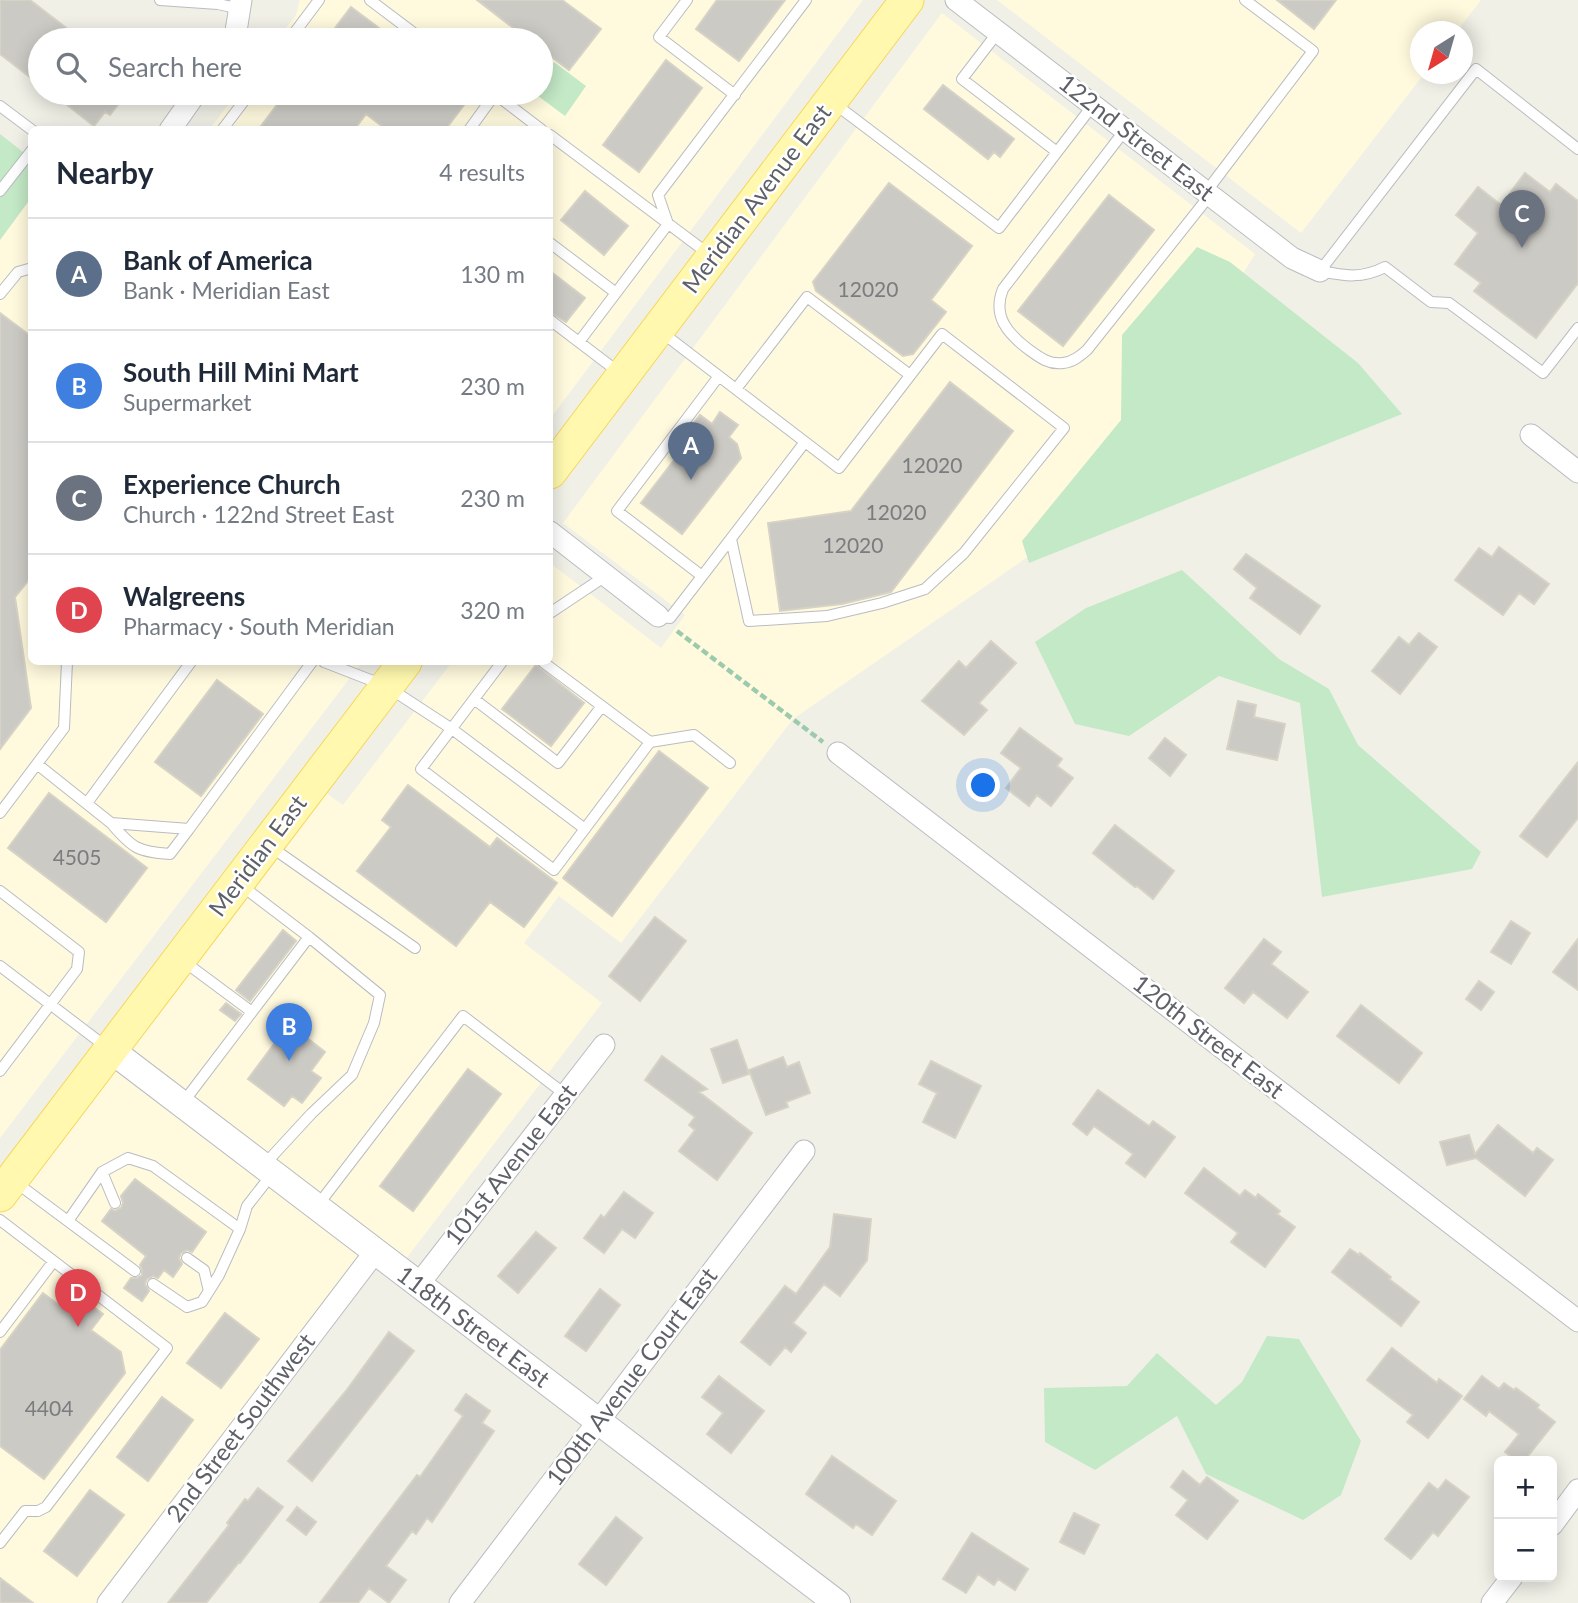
<!DOCTYPE html>
<html lang="en">
<head>
<meta charset="utf-8">
<style>
  body { margin:0; font-family:Lato,sans-serif; background:#f2f2f3; color:#1f2937 }
  .controls { position:absolute; right:21px; bottom:21px; display:grid; overflow:hidden; border-radius:10px; box-shadow:0 4px 18px #0003 }
  .controls button { width:63px; height:63px; display:grid; place-items:center; padding:0; border:0; border-bottom:2px solid #e0e1e3; background:#fff; color:#1f2937; font:35px sans-serif }
  .compass { position:absolute; left:1410px; top:21px; width:63px; height:63px; border-radius:50%; background:#fff; box-shadow:0 4px 18px #0003; rotate:217deg }
  .you { position:absolute; left:984px; top:786px; width:24px; height:24px; margin:-18px; border:5px solid #fff; border-radius:50%; background:#1a73e8; box-shadow:0 0 0 10px #1a73e833 }
  .badge { display:grid; place-items:center; width:46px; height:46px; border-radius:50%; background:#0b8043; color:#fff; font-size:23px; font-weight:700 }
  .pin { position:absolute; translate:-50% -58px; filter:drop-shadow(0 2px 4px #0008) }
  .pin::after { content:''; position:absolute; top:37px; width:24px; height:21px; background:inherit; clip-path:polygon(0 0,100% 0,50% 100%) }
  .list { margin:0; padding:0; list-style:none }
  h2 { display:flex; justify-content:space-between; align-items:center; height:91px; margin:0; padding:0 28px; font-size:30px }
  h2 small { font-size:23px; font-weight:400; color:#747a83 }
  .list li { display:grid; grid-template-columns:46px 1fr auto; gap:21px; align-items:center; box-sizing:border-box; height:112px; padding:0 28px; border-top:2px solid #e0e1e3 }
  .list b { display:block; font-size:26px; white-space:nowrap }
  .list p { margin:0; font-size:23px; white-space:nowrap; color:#747a83 }
  .list em { font-size:23px; font-style:normal; color:#747a83 }
  .icon { flex:none; width:38px; height:38px; fill:none; stroke:currentColor; stroke-width:2; stroke-linecap:round; stroke-linejoin:round }
  .map { position:relative; flex:none; width:1578px; height:1603px; overflow:hidden }
  .search { position:absolute; background:#fff; box-shadow:0 4px 18px #0003; left:28px; top:28px; width:525px; height:77px; display:flex; align-items:center; gap:18px; box-sizing:border-box; padding:0 24px; border-radius:38px; color:#747a83; font-size:26px }
  .panel { position:absolute; background:#fff; box-shadow:0 4px 18px #0003; left:28px; top:126px; width:525px; height:539px; border-radius:10px }
  .map>svg:first-child { display:block }
</style>
</head>
<body>
<div class="map">
<svg width="1578" height="1603" viewBox="0 0 1578 1603">
  <rect width="100%" height="100%" fill="#f1f0e7"/>
  <path fill="#fffade" d="M 300,0 L 863,0 L 550,419 L 550,130 L 209,130 L 237,93 L 541,93 L 541,40 L 277,40 L 296,15 Z
    M 997,0 L 1481,0 L 1457,31 L 1420,32 L 1420,74 L 1424,74 L 1301,233 Z
    M 942,13 L 1255,254 L 1115,479 L 1077,523 L 793,719 L 621,943 L 559,896 L 524,943 L 602,1003 L 392,1277 L 378,1267 L 121,1603 L 0,1603 L 0,1195 L 312,783 L 343,805 L 452,662 L 550,662 L 550,563 L 661,648 L 685,615 L 563,523 Z
    M 31,198 L 32,662 L 362,662 L 0,1138 L 0,240 Z"/>
  <path fill="#c3e9c6" d="M 554,62 L 586,86 L 565,116 L 534,93 L 541,93 L 541,79 Z
    M 0,134 L 32,159 L 31,198 L 0,240 Z
    M 1197,247 L 1230,262 L 1358,363 L 1402,414 L 1029,563 L 1022,541 L 1121,420 L 1122,335 Z
    M 1182,570 L 1279,659 L 1329,689 L 1358,745 L 1481,852 L 1472,869 L 1322,897 L 1300,703 L 1219,676 L 1129,736 L 1075,724 L 1035,642 L 1086,608 Z
    M 1267,1336 L 1299,1339 L 1361,1441 L 1341,1495 L 1303,1520 L 1206,1474 L 1177,1416 L 1095,1470 L 1045,1442 L 1044,1388 L 1127,1386 L 1157,1353 L 1216,1405 L 1242,1382 Z"/>
  <path fill="#cccac4" stroke="#d6d2c5" stroke-width="2" d="M 0,0 L 30,0 L 82,40 L 40,40 L 40,85 L 0,54 Z
    M 477,0 L 562,0 L 601,29 L 569,70 L 541,49 L 541,40 L 529,40 Z
    M 717,0 L 785,0 L 739,61 L 696,29 Z
    M 1277,0 L 1336,0 L 1314,29 Z
    M 351,7 L 395,40 L 326,40 Z
    M 666,60 L 702,88 L 639,172 L 603,145 Z
    M 943,85 L 1014,139 L 1000,157 L 994,152 L 988,159 L 924,109 Z
    M 52,93 L 127,93 L 110,115 L 105,112 L 94,126 Z
    M 286,93 L 473,93 L 445,130 L 387,130 L 366,114 L 354,130 L 258,130 Z
    M 1525,173 L 1550,192 L 1556,184 L 1578,201 L 1578,283 L 1536,338 L 1474,291 L 1481,283 L 1455,264 L 1478,233 L 1456,215 L 1478,187 L 1501,205 Z
    M 889,183 L 972,246 L 931,300 L 946,312 L 913,354 L 903,356 L 816,291 L 813,282 Z
    M 585,191 L 628,226 L 604,255 L 561,220 Z
    M 1109,195 L 1154,230 L 1063,346 L 1018,311 Z
    M 550,271 L 585,298 L 566,322 L 550,312 Z
    M 0,313 L 32,337 L 32,576 L 15,597 L 31,708 L 0,749 Z
    M 950,382 L 1013,431 L 891,592 L 842,604 L 780,611 L 768,523 L 851,511 Z
    M 720,412 L 738,425 L 729,437 L 737,444 L 741,458 L 682,534 L 641,503 L 681,451 L 675,447 L 700,415 L 712,424 Z
    M 1499,547 L 1549,584 L 1534,604 L 1519,593 L 1503,615 L 1455,580 L 1479,548 L 1492,557 Z
    M 1246,554 L 1320,606 L 1300,634 L 1250,598 L 1257,588 L 1234,569 Z
    M 1419,633 L 1437,647 L 1400,694 L 1372,671 L 1399,637 L 1409,645 Z
    M 991,641 L 1016,663 L 979,703 L 987,710 L 964,735 L 922,701 L 959,661 L 966,668 Z
    M 536,665 L 584,703 L 551,746 L 502,709 Z
    M 217,680 L 263,714 L 201,796 L 155,762 Z
    M 1238,701 L 1256,705 L 1254,717 L 1285,724 L 1277,760 L 1227,749 Z
    M 1020,728 L 1062,759 L 1057,766 L 1073,778 L 1051,806 L 1037,795 L 1029,806 L 1006,788 L 1021,768 L 1001,753 Z
    M 1165,738 L 1186,755 L 1170,776 L 1149,758 Z
    M 659,751 L 708,788 L 612,916 L 563,878 Z
    M 1578,762 L 1578,818 L 1547,857 L 1520,836 Z
    M 408,785 L 490,847 L 497,838 L 557,883 L 524,927 L 490,902 L 456,946 L 357,871 L 391,827 L 382,820 Z
    M 49,793 L 147,868 L 106,922 L 8,848 Z
    M 1115,825 L 1174,871 L 1153,899 L 1137,886 L 1135,887 L 1093,853 Z
    M 655,917 L 686,941 L 640,1001 L 609,976 Z
    M 1511,921 L 1530,933 L 1511,964 L 1491,952 Z
    M 283,930 L 296,941 L 250,1001 L 236,990 Z
    M 1264,939 L 1281,952 L 1271,964 L 1308,992 L 1287,1018 L 1253,992 L 1244,1003 L 1225,988 Z
    M 1578,939 L 1578,990 L 1553,972 Z
    M 1479,981 L 1494,992 L 1481,1010 L 1466,999 Z
    M 226,1003 L 241,1014 L 235,1021 L 220,1010 Z
    M 1361,1005 L 1422,1053 L 1399,1083 L 1337,1036 Z
    M 289,1024 L 325,1052 L 311,1071 L 321,1078 L 302,1103 L 292,1096 L 284,1106 L 248,1079 Z
    M 737,1040 L 749,1074 L 723,1083 L 711,1049 Z
    M 662,1056 L 707,1089 L 699,1092 L 752,1133 L 717,1180 L 679,1151 L 695,1130 L 689,1125 L 695,1117 L 645,1080 Z
    M 783,1057 L 787,1067 L 799,1062 L 810,1093 L 786,1102 L 788,1107 L 766,1115 L 749,1070 Z
    M 931,1061 L 981,1086 L 955,1138 L 923,1122 L 937,1093 L 919,1084 Z
    M 468,1069 L 501,1094 L 413,1211 L 380,1186 Z
    M 1098,1090 L 1149,1126 L 1153,1121 L 1175,1137 L 1145,1177 L 1126,1163 L 1133,1154 L 1094,1126 L 1087,1135 L 1073,1124 Z
    M 1498,1125 L 1533,1153 L 1537,1148 L 1553,1160 L 1525,1196 L 1476,1158 L 1447,1165 L 1440,1142 L 1469,1135 L 1475,1154 Z
    M 1204,1168 L 1240,1196 L 1245,1190 L 1256,1198 L 1258,1194 L 1280,1211 L 1277,1214 L 1295,1227 L 1265,1267 L 1231,1242 L 1238,1233 L 1185,1193 Z
    M 135,1179 L 206,1232 L 192,1252 L 187,1250 L 181,1253 L 179,1258 L 182,1264 L 173,1277 L 164,1270 L 158,1278 L 153,1276 L 147,1279 L 145,1284 L 149,1291 L 142,1301 L 124,1288 L 131,1278 L 137,1278 L 142,1275 L 142,1269 L 140,1265 L 146,1256 L 102,1221 L 111,1209 L 115,1211 L 121,1208 L 123,1203 L 121,1196 Z
    M 624,1192 L 653,1213 L 635,1238 L 622,1229 L 604,1253 L 584,1238 L 601,1215 L 604,1218 Z
    M 834,1214 L 871,1219 L 867,1260 L 840,1296 L 824,1284 L 793,1323 L 806,1333 L 791,1352 L 785,1347 L 770,1365 L 741,1342 L 785,1286 L 796,1294 L 830,1247 Z
    M 536,1232 L 556,1248 L 518,1293 L 498,1276 Z
    M 1350,1249 L 1359,1255 L 1360,1253 L 1391,1277 L 1389,1279 L 1419,1302 L 1401,1326 L 1332,1272 Z
    M 600,1289 L 620,1305 L 586,1351 L 565,1336 Z
    M 43,1293 L 69,1313 L 81,1298 L 103,1314 L 91,1330 L 121,1352 L 125,1373 L 44,1479 L 0,1446 L 0,1350 Z
    M 225,1313 L 259,1339 L 221,1388 L 187,1363 Z
    M 389,1332 L 414,1351 L 312,1481 L 288,1461 L 346,1391 Z
    M 1392,1348 L 1437,1383 L 1439,1379 L 1462,1396 L 1428,1438 L 1407,1422 L 1413,1415 L 1367,1380 Z
    M 719,1376 L 764,1411 L 731,1453 L 707,1434 L 723,1413 L 702,1397 Z
    M 1482,1376 L 1499,1389 L 1504,1383 L 1514,1390 L 1516,1388 L 1539,1405 L 1537,1408 L 1555,1422 L 1524,1461 L 1517,1461 L 1505,1452 L 1519,1434 L 1489,1411 L 1486,1416 L 1464,1399 Z
    M 466,1394 L 490,1411 L 482,1423 L 494,1431 L 432,1522 L 427,1518 L 416,1534 L 412,1531 L 386,1566 L 406,1580 L 389,1603 L 369,1588 L 358,1603 L 320,1603 L 417,1475 L 420,1477 L 463,1416 L 455,1410 Z
    M 162,1397 L 193,1420 L 148,1481 L 117,1457 Z
    M 832,1456 L 896,1501 L 872,1535 L 856,1524 L 853,1528 L 806,1494 Z
    M 1183,1471 L 1200,1485 L 1207,1477 L 1238,1501 L 1207,1539 L 1176,1515 L 1188,1500 L 1171,1487 Z
    M 1446,1480 L 1469,1497 L 1438,1536 L 1433,1532 L 1411,1559 L 1385,1539 L 1429,1483 L 1438,1490 Z
    M 258,1488 L 283,1507 L 240,1563 L 239,1562 L 206,1603 L 168,1603 L 229,1525 L 227,1523 L 245,1499 L 248,1501 Z
    M 90,1490 L 124,1515 L 77,1576 L 44,1551 Z
    M 297,1507 L 316,1522 L 306,1535 L 287,1520 Z
    M 1074,1513 L 1099,1525 L 1084,1554 L 1060,1542 Z
    M 616,1517 L 642,1538 L 606,1585 L 579,1564 Z
    M 972,1533 L 1028,1569 L 1015,1590 L 998,1579 L 994,1585 L 978,1574 L 966,1593 L 943,1579 Z
    M 0,1578 L 33,1603 L 0,1603 Z"/>
  <g fill="none" stroke-linecap="round" stroke-linejoin="round">
    <defs>
      <path id="service" d="M 160,0 L 218,4 L 241,9
        M 370,0 L 423,40
        M 687,0 L 659,37 L 735,95
        M 998,32 L 962,79 L 1057,152
        M 289,40 L 319,0
        M 495,94 L 542,130
        M 835,104 L 999,228 L 1093,105
        M 0,106 L 32,130
        M 222,130 L 250,93
        M 469,130 L 495,94 L 493,93
        M 1125,130 L 1003,289 C 992,316 1008,334 1028,349 C 1039,357 1049,365 1063,363 C 1073,362 1080,356 1087,350 L 1210,195
        M 550,135 L 710,255
        M 1578,149 L 1476,69 L 1320,271 C 1345,276 1362,279 1385,267 L 1431,302 L 1449,303 L 1543,373 L 1578,328
        M 0,191 L 32,150
        M 1206,192 L 1313,51 L 1245,0
        M 550,243 L 616,293
        M 0,294 L 18,272 L 32,268
        M 550,320 L 621,374
        M 660,331 L 839,468 L 942,334 L 1064,428 L 964,553 L 925,589 L 882,603 L 827,616 L 749,621 L 731,539
        M 579,342 L 668,224 L 658,195 L 806,0
        M 736,389 L 807,297 L 910,375
        M 702,576 L 617,511 L 719,376
        M 550,613 L 607,575
        M 658,616 L 670,618 L 805,442
        M 324,662 L 386,686 L 452,729 L 585,829
        M 502,662 L 421,769 L 554,870 L 650,742 L 694,735 L 730,763
        M 543,662 L 650,742
        M 474,699 L 558,763 L 602,706
        M 37,764 L 111,823 L 189,829 L 312,662
        M 87,803 L 191,662
        M 0,813 L 64,728 L 67,662
        M 111,823 C 132,848 138,852 170,854 L 189,829
        M 271,847 L 415,948
        M 242,886 L 309,937
        M 0,891 L 79,952 L 77,969 L 0,1071
        M 182,960 L 252,1012
        M 0,966 L 109,1049
        M 182,1104 L 309,937 L 380,995 L 374,1023 L 352,1075 L 311,1114 L 264,1165
        M 102,1172 L 115,1203
        M 14,1181 L 135,1271
        M 318,1205 L 463,1016 L 566,1095
        M 0,1220 L 167,1348 L 46,1507 L 38,1511 L 25,1511 L 0,1543
        M 68,1221 L 102,1172 L 128,1158 L 153,1166 L 240,1229
        M 187,1258 L 204,1270 L 209,1291
        M 153,1284 L 187,1307 L 202,1302 L 219,1275 L 240,1229 L 247,1206 L 272,1174
        M 0,1332 L 53,1262"/>
      <path id="minor" d="M 956,0 L 1292,258 L 1320,271
        M 232,40 L 236,31 L 241,0
        M 170,130 L 196,93
        M 1531,435 L 1578,472
        M 550,532 L 658,616
        M 838,753 L 1578,1321
        M 418,1285 L 604,1045
        M 1552,1525 L 1578,1490
        M 108,1603 L 375,1252
        M 460,1603 L 804,1151
        M 1492,1603 L 1512,1577"/>
      <path id="tertiary" d="M 111,1050 L 837,1603"/>
      <path id="primary" d="M 550,472 L 907,0
        M 0,1195 L 405,662"/>
    </defs>
    <use href="#service" stroke="#b9bcc1" stroke-width="12"/>
    <use href="#minor" stroke="#b9bcc1" stroke-width="23"/>
    <use href="#tertiary" stroke="#b9bcc1" stroke-width="28"/>
    <use href="#primary" stroke="#f6d75b" stroke-width="35"/>
    <path stroke="#9ccaad" stroke-width="4.5" stroke-dasharray="7 3.5" stroke-linecap="butt" d="M 677,631 L 823,742"/>
    <use href="#service" stroke="#fff" stroke-width="10"/>
    <use href="#minor" stroke="#fff" stroke-width="21"/>
    <use href="#tertiary" stroke="#fff" stroke-width="26"/>
    <use href="#primary" stroke="#fff8ae" stroke-width="33"/>
  </g>
  <g text-anchor="middle" stroke-width="5" stroke-linejoin="round" paint-order="stroke">
    <g font-size="21" fill="#7a7c7f">
      <text x="868" y="297">12020</text>
      <text x="932" y="473">12020</text>
      <text x="896" y="520">12020</text>
      <text x="853" y="553">12020</text>
      <text x="77" y="865">4505</text>
      <text x="49" y="1416">4404</text>
    </g>
    <g font-size="24" fill="#5e6268" stroke="#fff">
      <text transform="translate(1136 138) rotate(38)" y="8">122nd Street East</text>
      <text transform="translate(757 199) rotate(-53)" y="8">Meridian Avenue East</text>
      <text transform="translate(258 856) rotate(-53)" y="8">Meridian East</text>
      <text transform="translate(1208 1037) rotate(38)" y="8">120th Street East</text>
      <text transform="translate(511 1165) rotate(-52)" y="8">101st Avenue East</text>
      <text transform="translate(473 1327) rotate(37)" y="8">118th Street East</text>
      <text transform="translate(632 1377) rotate(-53)" y="8">100th Avenue Court East</text>
      <text transform="translate(241 1428) rotate(-53)" y="8">2nd Street Southwest</text>
    </g>
  </g>
</svg>
<div class="controls">
<button>+</button>
<button>−</button>
</div>
<svg class="compass" viewBox="-18 -18 36 36"><path d="M0-13l5 13h-10z" fill="#e53935"/><path d="M0 13l5-13h-10z" fill="#747a83"/></svg>
<div class="you"></div>
<div class="pin badge" style="left:691px;top:480px;background:#5c6f8a">A</div>
<div class="pin badge" style="left:289px;top:1061px;background:#3f7fe0">B</div>
<div class="pin badge" style="left:1522px;top:248px;background:#6b7280">C</div>
<div class="pin badge" style="left:78px;top:1327px;background:#e0444e">D</div>
<div class="search"><svg class="icon" aria-label="search" viewBox="0 0 24 24"><circle cx="10" cy="10" r="6"/><path d="M15 15l6 6"/></svg>Search here</div>
<section class="panel">
<h2>Nearby<small>4 results</small></h2>
<ul class="list">
<li><span class="badge" style="background:#5c6f8a">A</span><div><b>Bank of America</b><p>Bank · Meridian East</p></div><em>130 m</em></li>
<li><span class="badge" style="background:#3f7fe0">B</span><div><b>South Hill Mini Mart</b><p>Supermarket</p></div><em>230 m</em></li>
<li><span class="badge" style="background:#6b7280">C</span><div><b>Experience Church</b><p>Church · 122nd Street East</p></div><em>230 m</em></li>
<li><span class="badge" style="background:#e0444e">D</span><div><b>Walgreens</b><p>Pharmacy · South Meridian</p></div><em>320 m</em></li>
</ul>
</section>
</div>
</body>
</html>
